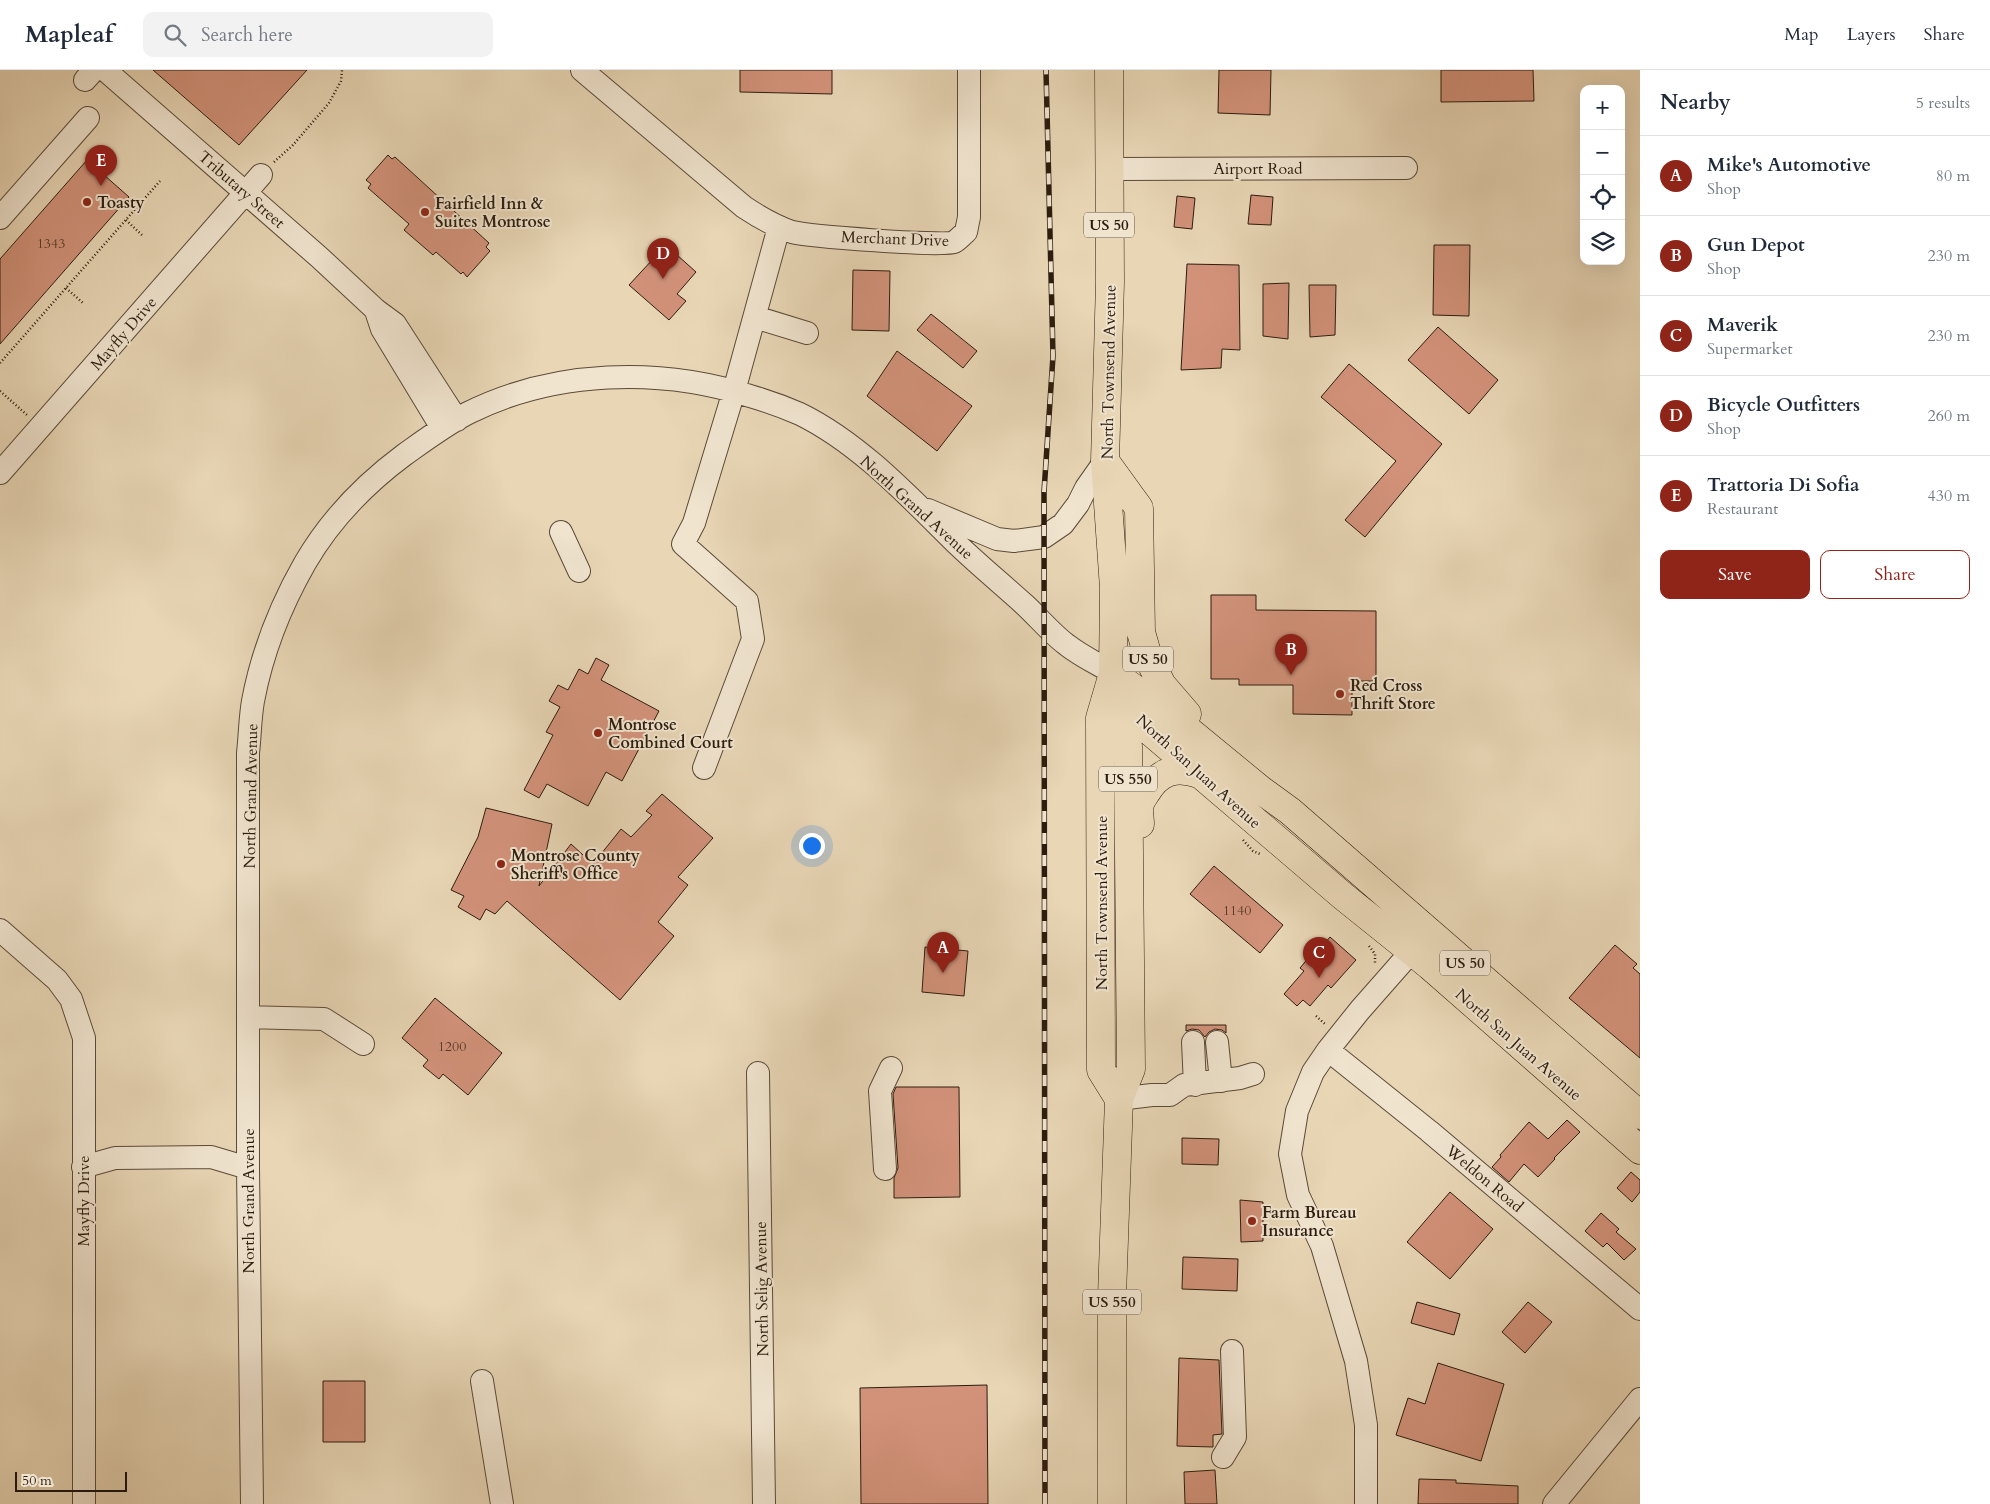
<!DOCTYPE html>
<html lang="en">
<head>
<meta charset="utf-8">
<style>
  body { margin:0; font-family:Cardo,serif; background:#f2f2f3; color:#1f2937 }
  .controls { position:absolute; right:15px; top:15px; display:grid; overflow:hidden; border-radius:10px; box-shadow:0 5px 20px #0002 }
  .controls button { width:45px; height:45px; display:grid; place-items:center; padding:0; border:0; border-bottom:1px solid #e0e1e3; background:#fff; color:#1f2937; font:25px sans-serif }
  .scale { position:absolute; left:15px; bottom:12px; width:112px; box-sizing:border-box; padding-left:5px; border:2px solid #2c1c0f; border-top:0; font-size:14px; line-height:18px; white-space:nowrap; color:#2c1c0f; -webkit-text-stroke:4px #f0e4cf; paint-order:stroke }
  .you { position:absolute; left:811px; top:775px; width:18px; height:18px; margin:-12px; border:4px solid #fff; border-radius:50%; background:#1a73e8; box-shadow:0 0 0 8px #1a73e833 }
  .badge { display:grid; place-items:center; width:32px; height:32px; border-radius:50%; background:#8f2418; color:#fff; font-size:16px; font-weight:700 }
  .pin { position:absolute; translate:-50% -41px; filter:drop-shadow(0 1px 2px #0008) }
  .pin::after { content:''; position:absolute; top:26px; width:18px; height:15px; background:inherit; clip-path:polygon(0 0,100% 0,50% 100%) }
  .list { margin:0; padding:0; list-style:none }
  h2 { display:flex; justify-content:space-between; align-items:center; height:65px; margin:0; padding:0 20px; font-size:21px }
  h2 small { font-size:16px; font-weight:400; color:#747a83 }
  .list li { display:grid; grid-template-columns:32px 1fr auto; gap:15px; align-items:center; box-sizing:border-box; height:80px; padding:0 20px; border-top:1px solid #e0e1e3 }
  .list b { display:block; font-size:19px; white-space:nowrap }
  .list p { margin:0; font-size:16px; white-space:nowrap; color:#747a83 }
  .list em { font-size:16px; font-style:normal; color:#747a83 }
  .actions { display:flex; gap:10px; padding:15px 20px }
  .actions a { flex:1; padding:11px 0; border:1px solid #8f2418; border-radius:10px; text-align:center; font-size:18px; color:#8f2418 }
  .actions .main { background:#8f2418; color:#fff }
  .icon { flex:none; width:28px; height:28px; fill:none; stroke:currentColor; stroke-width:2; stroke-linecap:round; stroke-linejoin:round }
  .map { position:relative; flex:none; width:1640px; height:1434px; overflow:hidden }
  header { display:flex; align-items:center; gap:30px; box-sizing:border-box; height:70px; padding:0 25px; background:#fff; border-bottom:1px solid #e0e1e3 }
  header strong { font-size:24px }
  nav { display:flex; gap:28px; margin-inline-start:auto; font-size:18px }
  .search { width:350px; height:45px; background:#f2f2f3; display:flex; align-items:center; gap:12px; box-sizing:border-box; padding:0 18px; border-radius:10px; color:#747a83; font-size:19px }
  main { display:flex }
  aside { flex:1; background:#fff }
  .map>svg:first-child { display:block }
</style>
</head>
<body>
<header>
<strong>Mapleaf</strong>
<div class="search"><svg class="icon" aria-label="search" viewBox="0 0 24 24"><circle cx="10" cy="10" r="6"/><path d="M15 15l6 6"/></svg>Search here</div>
<nav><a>Map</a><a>Layers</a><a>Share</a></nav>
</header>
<main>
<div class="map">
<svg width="1640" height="1434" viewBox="0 0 1640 1434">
  <rect width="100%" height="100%" fill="#e8d6b5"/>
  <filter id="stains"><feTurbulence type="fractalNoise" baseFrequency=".004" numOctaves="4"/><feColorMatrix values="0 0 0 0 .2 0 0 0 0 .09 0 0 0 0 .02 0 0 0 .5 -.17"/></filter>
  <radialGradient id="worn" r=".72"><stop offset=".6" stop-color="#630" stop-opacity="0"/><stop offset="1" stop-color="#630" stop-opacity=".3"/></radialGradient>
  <path fill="#d2927a" stroke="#2c1c0f" d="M 153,0 L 307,0 L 239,75 Z
    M 740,0 L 832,0 L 832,24 L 740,22 Z
    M 1219,0 L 1271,0 L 1270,45 L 1218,43 Z
    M 1441,0 L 1533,0 L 1534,31 L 1441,32 Z
    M 388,85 L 392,89 L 395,87 L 489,173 L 486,177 L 490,181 L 467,207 L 463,202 L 461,204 L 436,182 L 433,185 L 404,160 L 409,154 L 368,118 L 371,114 L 366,110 Z
    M 87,90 L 129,127 L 0,274 L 0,189 Z
    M 1251,125 L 1273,127 L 1271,155 L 1248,154 Z
    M 1177,126 L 1195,128 L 1192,159 L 1174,157 Z
    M 666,175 L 696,202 L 677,224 L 686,231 L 669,250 L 629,215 Z
    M 1434,175 L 1470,175 L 1469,246 L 1433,245 Z
    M 1187,194 L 1239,195 L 1240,280 L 1222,279 L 1221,298 L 1181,300 Z
    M 853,200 L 890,201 L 889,261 L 852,260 Z
    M 1289,213 L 1288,269 L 1263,266 L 1263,214 Z
    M 1309,215 L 1336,215 L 1335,265 L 1310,267 Z
    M 931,244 L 977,281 L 963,298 L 917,260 Z
    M 1438,257 L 1498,310 L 1469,344 L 1408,290 Z
    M 897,281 L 972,336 L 937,381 L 867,326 Z
    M 1349,294 L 1442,374 L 1365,467 L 1345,450 L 1396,391 L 1321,327 Z
    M 1211,525 L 1256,525 L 1256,540 L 1376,541 L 1376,611 L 1352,611 L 1352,645 L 1293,644 L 1293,615 L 1239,615 L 1239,609 L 1211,609 Z
    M 596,588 L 609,595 L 601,610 L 659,641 L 622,711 L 606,702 L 588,736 L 547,714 L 539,728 L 524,720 L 553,665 L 546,662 L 560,637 L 549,631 L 558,615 L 568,620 L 579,599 L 588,604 Z
    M 662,724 L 713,768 L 678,807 L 688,815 L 658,852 L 674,866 L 620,930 L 507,831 L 495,844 L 486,839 L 480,850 L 458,837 L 464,826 L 451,820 L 478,767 L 486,738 L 552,754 L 539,816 L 571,774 L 593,794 L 621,759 L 631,767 L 652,745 L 646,741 Z
    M 1214,796 L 1283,855 L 1260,883 L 1190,824 Z
    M 1330,867 L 1356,890 L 1331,918 L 1328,915 L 1310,936 L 1303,930 L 1297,936 L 1284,924 L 1304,901 L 1300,898 L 1315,880 L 1317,882 Z
    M 1615,875 L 1637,894 L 1633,898 L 1640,904 L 1640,988 L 1569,928 Z
    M 925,877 L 968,881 L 964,926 L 922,922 Z
    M 435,928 L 502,983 L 468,1025 L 443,1004 L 439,1009 L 423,996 L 428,990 L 402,968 Z
    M 1186,955 L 1226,955 L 1226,963 L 1222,960 L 1215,959 L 1209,962 L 1205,967 L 1199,960 L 1192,959 L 1186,961 Z
    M 896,1017 L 959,1017 L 960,1127 L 894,1128 L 894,1108 L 898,1098 L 893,1024 Z
    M 1567,1050 L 1580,1062 L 1554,1088 L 1555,1089 L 1538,1107 L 1524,1094 L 1509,1112 L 1492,1097 L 1501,1087 L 1500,1085 L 1529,1052 L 1548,1069 Z
    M 1182,1068 L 1219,1069 L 1218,1095 L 1182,1094 Z
    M 1631,1102 L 1640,1110 L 1640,1122 L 1632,1132 L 1617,1118 Z
    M 1450,1122 L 1493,1159 L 1450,1209 L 1407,1172 Z
    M 1240,1130 L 1263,1132 L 1263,1171 L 1241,1172 Z
    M 1601,1143 L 1619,1159 L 1616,1162 L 1636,1179 L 1624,1190 L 1607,1173 L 1603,1177 L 1585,1161 Z
    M 1183,1187 L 1238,1189 L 1237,1221 L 1182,1219 Z
    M 1417,1232 L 1460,1244 L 1454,1265 L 1411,1253 Z
    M 1528,1232 L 1552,1252 L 1525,1283 L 1502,1262 Z
    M 1179,1288 L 1219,1290 L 1222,1364 L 1213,1365 L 1213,1377 L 1177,1376 Z
    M 1438,1293 L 1504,1314 L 1481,1391 L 1396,1365 L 1408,1328 L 1425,1334 Z
    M 323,1311 L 365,1311 L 365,1372 L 323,1372 Z
    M 987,1315 L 988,1434 L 861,1434 L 860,1318 Z
    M 1215,1400 L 1217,1434 L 1185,1434 L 1184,1402 Z
    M 1419,1409 L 1456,1410 L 1456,1413 L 1518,1416 L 1518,1434 L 1418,1434 Z"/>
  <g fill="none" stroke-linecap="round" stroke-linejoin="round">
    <defs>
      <path id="minor" d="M 105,0 L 319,187 L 376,240 L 395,254 L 457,350
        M 582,0 L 744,137 C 759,147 775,156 792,162 C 808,166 943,177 954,172 C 958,170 962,165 966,162 L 969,147 L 969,0
        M 85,10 L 94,0
        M 1109,99 L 1406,98
        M 0,148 L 88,48
        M 377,244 L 382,259 L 442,358
        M 755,247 L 807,263
        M 0,403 L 261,105
        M 928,440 L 997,469 L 1014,471 L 1044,467 L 1063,454 L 1078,434 L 1086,418 L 1105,391
        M 561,462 L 579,501
        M 704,698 L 753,569 L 747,531 L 683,474 L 694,453 L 734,321 L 779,157
        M 0,860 L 57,910 L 71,929 L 84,968 L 84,1434
        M 248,947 L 324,949 L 363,974
        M 1193,972 L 1195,1015
        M 1217,972 L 1221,1011
        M 1328,980 L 1429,1061 L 1640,1239
        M 758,1003 L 764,1434
        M 1119,1029 L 1152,1025 L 1170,1025 L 1184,1015 L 1240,1008 L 1253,1004
        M 83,1097 L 115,1088 L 211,1087 L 248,1098
        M 885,1099 L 880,1021 L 891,998
        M 482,1311 L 502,1434
        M 1223,1387 L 1235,1367 L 1232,1281
        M 252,1434 L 248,1098 L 248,683 C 250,666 250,648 253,631 C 262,583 281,535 305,493 C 330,450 365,414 404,385 C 425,370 445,355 468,343 C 554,300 660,297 750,326 C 767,331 784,337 800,344 C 861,374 911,429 959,476 C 980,496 1003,515 1025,535 C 1039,548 1052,564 1067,575 C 1081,586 1098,594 1113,603
        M 1366,1434 L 1366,1355 L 1356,1291 L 1322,1176 L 1298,1125 L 1290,1084 L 1297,1041 L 1313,1002 L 1328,980 L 1360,940 L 1411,882
        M 1554,1434 L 1640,1329"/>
      <path id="highway" d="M 1109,0 L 1110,212 L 1105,391 L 1114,518 L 1113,603 L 1128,676 L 1131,999 L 1119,1029 L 1112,1226 L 1112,1434
        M 1105,391 L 1139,438 L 1141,562 L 1148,587 L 1162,615 L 1187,644
        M 1112,607 L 1100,648 L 1101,1000 L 1119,1029
        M 1118,607 L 1160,637 L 1261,720 L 1290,741 L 1640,1045
        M 1124,624 L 1138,651 L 1344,827 L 1430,896 L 1640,1080
        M 1140,754 C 1140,748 1138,739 1140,734 C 1141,730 1144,726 1146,723 C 1159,701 1176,696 1199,704"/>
    </defs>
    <use href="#minor" stroke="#5b4a38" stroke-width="24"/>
    <use href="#highway" stroke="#2c1c0f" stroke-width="29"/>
    <path stroke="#2c1c0f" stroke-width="2.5" stroke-dasharray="1 2.5" stroke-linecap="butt" d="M 274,92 L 293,75 L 329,33 L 341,11 L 342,0
      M 126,150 L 142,165
      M 66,218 L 83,233
      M 0,293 L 160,111
      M 0,321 L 27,345
      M 1243,770 L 1253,781 L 1260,784
      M 1369,876 L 1375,884 L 1375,893
      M 1316,946 L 1325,954"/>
    <use href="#minor" stroke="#f0e4cf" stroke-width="22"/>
    <use href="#highway" stroke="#e8d6b5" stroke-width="28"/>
    <defs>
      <path id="rail" d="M 1045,1434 L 1044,422 L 1053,286 L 1046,0"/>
    </defs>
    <use href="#rail" stroke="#2c1c0f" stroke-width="5.5"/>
    <use href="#rail" stroke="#f0e4cf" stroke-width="4" stroke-dasharray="11" stroke-linecap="butt"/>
  </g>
  <g fill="#8f2418" stroke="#f0e4cf" stroke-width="2">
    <circle cx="87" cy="132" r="5"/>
    <circle cx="425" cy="142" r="5"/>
    <circle cx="1340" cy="624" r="5"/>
    <circle cx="598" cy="663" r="5"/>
    <circle cx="501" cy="794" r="5"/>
    <circle cx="1252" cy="1151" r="5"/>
  </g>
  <g text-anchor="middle" stroke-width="4" stroke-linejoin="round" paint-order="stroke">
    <g font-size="14" fill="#563a2a">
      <text x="51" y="178">1343</text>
      <text x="1237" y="845">1140</text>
      <text x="452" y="981">1200</text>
    </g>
    <g fill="#f0e4cf" stroke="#675849" stroke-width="1">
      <rect x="1084" y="142.5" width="50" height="25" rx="4"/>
      <rect x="1123" y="576.5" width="50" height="25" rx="4"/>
      <rect x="1099" y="696.5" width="58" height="25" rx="4"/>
      <rect x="1440" y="880.5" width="50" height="25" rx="4"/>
      <rect x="1083" y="1219.5" width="58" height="25" rx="4"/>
    </g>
    <g font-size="15" font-weight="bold" fill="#2c1c0f">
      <text x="1109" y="160">US 50</text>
      <text x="1148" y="594">US 50</text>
      <text x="1128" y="714">US 550</text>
      <text x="1465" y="898">US 50</text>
      <text x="1112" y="1237">US 550</text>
    </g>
    <g font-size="16" fill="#2c1c0f" stroke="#f0e4cf">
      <text x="1258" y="104">Airport Road</text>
      <text transform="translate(242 119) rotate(41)" y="6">Tributary Street</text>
      <text transform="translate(895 168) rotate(2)" y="6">Merchant Drive</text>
      <text transform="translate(123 263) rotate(-49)" y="6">Mayfly Drive</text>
      <text transform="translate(1108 302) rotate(-89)" y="6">North Townsend Avenue</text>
      <text transform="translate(917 437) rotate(42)" y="6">North Grand Avenue</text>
      <text transform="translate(1199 701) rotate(42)" y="6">North San Juan Avenue</text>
      <text transform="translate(250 726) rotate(-89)" y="6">North Grand Avenue</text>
      <text transform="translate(1101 833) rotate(-90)" y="6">North Townsend Avenue</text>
      <text transform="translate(1519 974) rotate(41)" y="6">North San Juan Avenue</text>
      <text transform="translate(1485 1108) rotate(40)" y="6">Weldon Road</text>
      <text transform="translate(83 1131) rotate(-90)" y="6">Mayfly Drive</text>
      <text transform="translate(248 1131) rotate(-90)" y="6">North Grand Avenue</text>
      <text transform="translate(761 1219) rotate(-91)" y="6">North Selig Avenue</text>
    </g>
    <g font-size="16" font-weight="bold" fill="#2c1c0f" stroke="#f0e4cf" text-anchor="start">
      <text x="97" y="138">Toasty</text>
      <text x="435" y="139">Fairfield Inn &amp;<tspan x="435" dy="18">Suites Montrose</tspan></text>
      <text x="1350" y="621">Red Cross<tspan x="1350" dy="18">Thrift Store</tspan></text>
      <text x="608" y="660">Montrose<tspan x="608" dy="18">Combined Court</tspan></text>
      <text x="511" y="791">Montrose County<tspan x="511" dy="18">Sheriff's Office</tspan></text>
      <text x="1262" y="1148">Farm Bureau<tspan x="1262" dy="18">Insurance</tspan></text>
    </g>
  </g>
  <rect width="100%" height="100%" filter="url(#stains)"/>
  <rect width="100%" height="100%" fill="url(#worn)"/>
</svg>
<div class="controls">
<button>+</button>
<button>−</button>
<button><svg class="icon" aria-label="locate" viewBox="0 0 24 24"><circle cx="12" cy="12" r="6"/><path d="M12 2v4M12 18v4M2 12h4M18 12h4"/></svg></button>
<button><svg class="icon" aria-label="layers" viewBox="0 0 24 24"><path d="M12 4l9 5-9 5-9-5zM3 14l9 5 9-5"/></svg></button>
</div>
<div class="scale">50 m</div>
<div class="you"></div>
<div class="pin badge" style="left:943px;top:903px">A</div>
<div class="pin badge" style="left:1291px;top:605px">B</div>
<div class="pin badge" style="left:1319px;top:908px">C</div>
<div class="pin badge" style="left:663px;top:209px">D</div>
<div class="pin badge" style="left:101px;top:116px">E</div>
</div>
<aside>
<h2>Nearby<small>5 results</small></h2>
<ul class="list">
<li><span class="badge">A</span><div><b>Mike's Automotive</b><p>Shop</p></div><em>80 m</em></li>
<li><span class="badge">B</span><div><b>Gun Depot</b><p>Shop</p></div><em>230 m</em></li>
<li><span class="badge">C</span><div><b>Maverik</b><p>Supermarket</p></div><em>230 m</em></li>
<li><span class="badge">D</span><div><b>Bicycle Outfitters</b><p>Shop</p></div><em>260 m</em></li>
<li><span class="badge">E</span><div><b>Trattoria Di Sofia</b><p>Restaurant</p></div><em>430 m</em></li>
</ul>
<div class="actions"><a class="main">Save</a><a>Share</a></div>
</aside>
</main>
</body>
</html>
